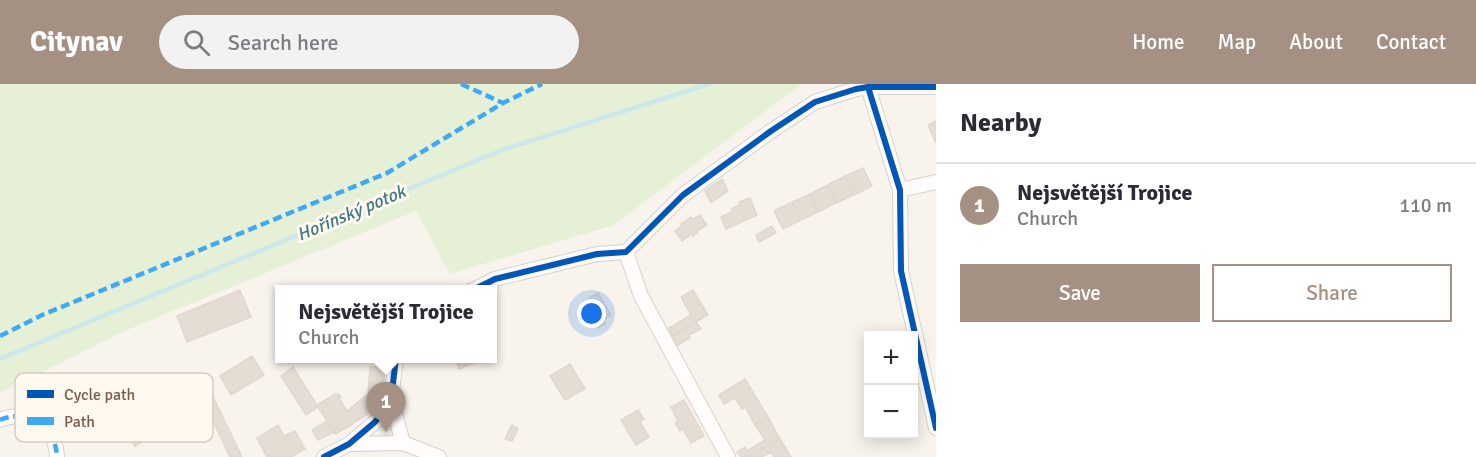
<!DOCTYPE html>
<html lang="en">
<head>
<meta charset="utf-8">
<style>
  body { margin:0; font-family:Signika,sans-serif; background:#f2f2f3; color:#2b2b33 }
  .controls { position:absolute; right:18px; bottom:18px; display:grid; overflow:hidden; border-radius:0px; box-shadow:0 3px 15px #0003 }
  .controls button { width:54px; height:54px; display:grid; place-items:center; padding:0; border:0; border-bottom:2px solid #e1e1e2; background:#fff; color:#2b2b33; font:30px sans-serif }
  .you { position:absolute; left:592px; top:230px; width:21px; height:21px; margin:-15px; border:4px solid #fff; border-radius:50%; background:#1a73e8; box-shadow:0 0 0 9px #1a73e833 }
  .badge { display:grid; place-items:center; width:39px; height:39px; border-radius:50%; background:#a59184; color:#fff; font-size:20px; font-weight:700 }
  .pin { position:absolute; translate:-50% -50px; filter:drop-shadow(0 2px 3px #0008) }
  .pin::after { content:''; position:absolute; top:32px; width:21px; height:18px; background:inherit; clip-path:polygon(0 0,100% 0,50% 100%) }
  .popup { position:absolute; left:275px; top:201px; width:222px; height:78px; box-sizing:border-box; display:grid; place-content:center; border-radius:0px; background:#fff; filter:drop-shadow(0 2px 4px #0005); font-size:20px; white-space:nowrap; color:#7c7c81 }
  .popup b { font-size:22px; color:#2b2b33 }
  .popup::after { content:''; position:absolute; left:50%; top:100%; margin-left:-12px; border:12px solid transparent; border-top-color:#fff }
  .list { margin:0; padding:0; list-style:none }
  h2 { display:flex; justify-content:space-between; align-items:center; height:78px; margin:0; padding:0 24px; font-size:26px }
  h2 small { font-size:20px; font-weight:400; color:#7c7c81 }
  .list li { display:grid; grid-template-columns:39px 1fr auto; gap:18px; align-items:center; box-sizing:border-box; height:84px; padding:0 24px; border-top:2px solid #e1e1e2 }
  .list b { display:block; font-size:22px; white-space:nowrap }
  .list p { margin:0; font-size:20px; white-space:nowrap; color:#7c7c81 }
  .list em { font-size:20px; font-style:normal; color:#7c7c81 }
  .actions { display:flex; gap:12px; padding:18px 24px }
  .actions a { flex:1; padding:14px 0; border:2px solid #a59184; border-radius:0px; text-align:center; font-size:21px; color:#a59184 }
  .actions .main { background:#a59184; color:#fff }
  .icon { flex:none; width:33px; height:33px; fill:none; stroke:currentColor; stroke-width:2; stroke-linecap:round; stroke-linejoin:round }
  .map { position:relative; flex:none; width:936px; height:373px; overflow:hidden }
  header { display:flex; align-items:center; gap:36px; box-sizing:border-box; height:84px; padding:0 30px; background:#a59184; color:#fff }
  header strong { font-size:28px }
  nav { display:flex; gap:33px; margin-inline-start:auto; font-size:21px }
  .search { width:420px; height:54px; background:#f2f2f3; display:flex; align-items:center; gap:15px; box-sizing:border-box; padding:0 21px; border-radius:33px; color:#7c7c81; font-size:22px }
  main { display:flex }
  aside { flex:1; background:#fff }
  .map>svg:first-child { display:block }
</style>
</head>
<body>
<header>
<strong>Citynav</strong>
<div class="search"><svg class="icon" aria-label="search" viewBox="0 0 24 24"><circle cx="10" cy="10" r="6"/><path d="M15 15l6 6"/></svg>Search here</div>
<nav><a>Home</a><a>Map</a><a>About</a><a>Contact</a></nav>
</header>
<main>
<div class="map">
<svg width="936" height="373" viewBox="0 0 936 373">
  <rect width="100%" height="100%" fill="#f8f4ed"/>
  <path fill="#e5f0d7" d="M 0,0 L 802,0 L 614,141 L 450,190 L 416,127 L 127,246 L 0,309 Z"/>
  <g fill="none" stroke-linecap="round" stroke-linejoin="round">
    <path stroke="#cde7ea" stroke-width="4.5" d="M 0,275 L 502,66 L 709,0"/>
  </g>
  <path fill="#e5dcd4" stroke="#e1d7cf" stroke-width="1.5" d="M 936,37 L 936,59 L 928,41 Z
    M 863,84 L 872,102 L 854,111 L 845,92 Z
    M 845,92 L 854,111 L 836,119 L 827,101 Z
    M 722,95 L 728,107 L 711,119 L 705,107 Z
    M 827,101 L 836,119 L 818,128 L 810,110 Z
    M 810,110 L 818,128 L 801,136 L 792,118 Z
    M 750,114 L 757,131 L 726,145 L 721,133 L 732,128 L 732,125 L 739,121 L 739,118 Z
    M 792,118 L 801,136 L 783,145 L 774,127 Z
    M 700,131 L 707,141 L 697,147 L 697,149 L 693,152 L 691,151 L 682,157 L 675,147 L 682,142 L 681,140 L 691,133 L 693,135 Z
    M 772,142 L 776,149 L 759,158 L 756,151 Z
    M 240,206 L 251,233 L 187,258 L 177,232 Z
    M 693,206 L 708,231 L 672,252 L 669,244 L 691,231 L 681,213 Z
    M 598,209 L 611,231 L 604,236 L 605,240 L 597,244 L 583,218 Z
    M 696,238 L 701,245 L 689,251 L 690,254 L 678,261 L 672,252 Z
    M 252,272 L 264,291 L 231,311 L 220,292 Z
    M 455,274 L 477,274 L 478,277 L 459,285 Z
    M 570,280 L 585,305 L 565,316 L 550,292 Z
    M 293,283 L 318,323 L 306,331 L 281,292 Z
    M 370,283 L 385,284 L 382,318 L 362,334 L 354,338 L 352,341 L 335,350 L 317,321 L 335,310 L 338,310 L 341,313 L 339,314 L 347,327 L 368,310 Z
    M 745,295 L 768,333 L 755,341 L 745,323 L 742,325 L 735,314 L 724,320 L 719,311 Z
    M 205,296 L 242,373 L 230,373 L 206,322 L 135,362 L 122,342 Z
    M 684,316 L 704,352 L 691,359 L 683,345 L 680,347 L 675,339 L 678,337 L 671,323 Z
    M 638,326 L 644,335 L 640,338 L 649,353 L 636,361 L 621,336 Z
    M 768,333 L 780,355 L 748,373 L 741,373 L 737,368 L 745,363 L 747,367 L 765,356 L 755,341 Z
    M 327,337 L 334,348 L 318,356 L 312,346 Z
    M 278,341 L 284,352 L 295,347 L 305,365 L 291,373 L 267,373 L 257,354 Z
    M 512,341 L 518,345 L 512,357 L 505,355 Z
    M 780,355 L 791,373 L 774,373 L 771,368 L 762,373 L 748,373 Z"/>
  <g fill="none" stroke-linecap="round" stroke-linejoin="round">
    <defs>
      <path id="street" d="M 868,3 L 900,106 L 901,187 L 936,344
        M 900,106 L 936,98
        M 626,168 L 641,212 L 728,373
        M 473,206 L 495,195 L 597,170 L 626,168 L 683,111 L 771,47 L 815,18 L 856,5 L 868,3 L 936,3
        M 396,274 L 391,316 L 403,359
        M 0,336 C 28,324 56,343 57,373
        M 349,360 L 403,359 L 439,373
        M 324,373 L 349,360 L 375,338 L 391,316"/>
    </defs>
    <use href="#street" stroke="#d8d1cb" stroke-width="16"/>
    <use href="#street" stroke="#fefdfc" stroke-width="14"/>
    <path stroke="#3fa9f5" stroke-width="4.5" stroke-dasharray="9 4.5" stroke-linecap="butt" d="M 461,0 L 503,19
      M 0,252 L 42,231 L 387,89 L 503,19 L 542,0
      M 0,336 C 28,324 56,343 57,373"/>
    <defs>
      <path id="cycleway" d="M 868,3 L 900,106 L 901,187 L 936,344
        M 473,206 L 495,195 L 597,170 L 626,168 L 683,111 L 771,47 L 815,18 L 856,5 L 868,3 L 936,3
        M 324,373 L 349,360 L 375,338 L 391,316 L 396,274"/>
    </defs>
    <use href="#cycleway" stroke="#fff9ef" stroke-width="10"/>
    <use href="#cycleway" stroke="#0057b8" stroke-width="6"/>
  </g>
  <g text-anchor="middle" stroke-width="6" stroke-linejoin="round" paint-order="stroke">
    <g font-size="18" font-style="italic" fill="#407985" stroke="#fff9ef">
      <text transform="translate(351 129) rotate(-23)" y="6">Hořínský potok</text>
    </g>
  </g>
  <rect x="15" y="289" width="198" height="69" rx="9" fill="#fff9ef" stroke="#d7cabe" stroke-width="1.5"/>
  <rect x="27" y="306" width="27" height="8" fill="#0057b8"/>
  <rect x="27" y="333" width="27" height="8" fill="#3fa9f5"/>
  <g font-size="16" fill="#795b4b">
    <text x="64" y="316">Cycle path</text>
    <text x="64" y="343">Path</text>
  </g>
</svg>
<div class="controls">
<button>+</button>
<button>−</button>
</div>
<div class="you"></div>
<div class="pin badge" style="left:386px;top:348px">1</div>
<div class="popup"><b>Nejsvětější Trojice</b>Church</div>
</div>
<aside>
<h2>Nearby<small></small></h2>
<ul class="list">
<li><span class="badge">1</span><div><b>Nejsvětější Trojice</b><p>Church</p></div><em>110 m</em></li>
</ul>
<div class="actions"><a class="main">Save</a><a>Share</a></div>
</aside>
</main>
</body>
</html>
